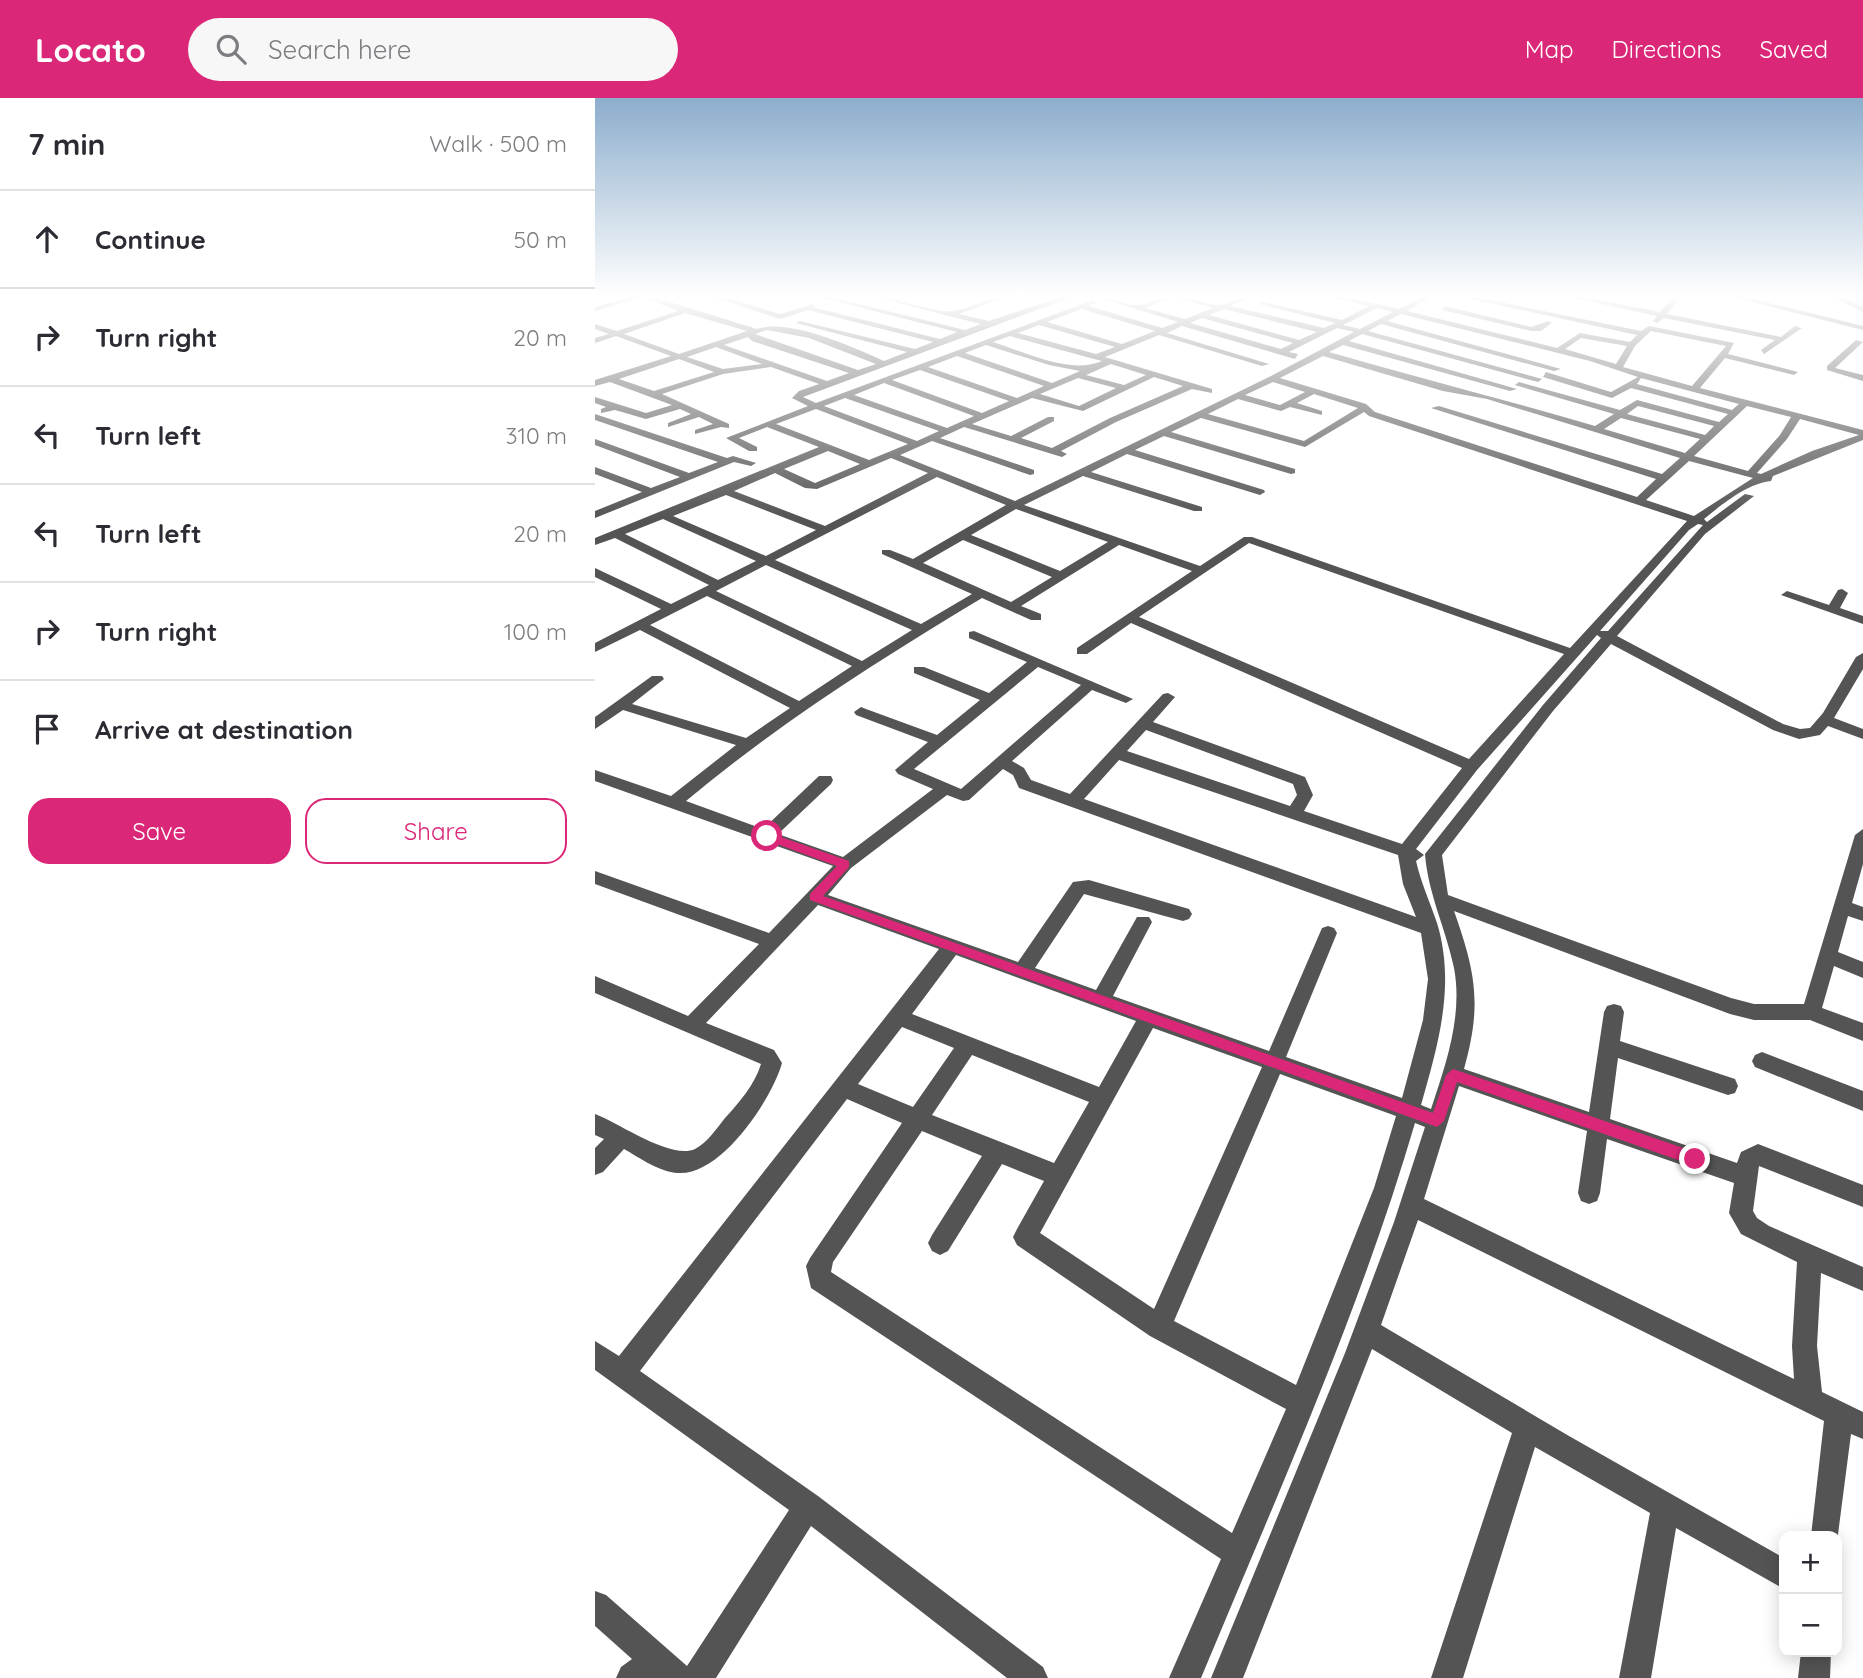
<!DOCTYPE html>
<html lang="en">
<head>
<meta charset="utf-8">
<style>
  body { margin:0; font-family:Quicksand,sans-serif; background:#f7f7f7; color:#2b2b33 }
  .controls { position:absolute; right:21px; bottom:21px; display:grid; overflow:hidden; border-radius:14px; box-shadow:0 4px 18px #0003 }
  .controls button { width:63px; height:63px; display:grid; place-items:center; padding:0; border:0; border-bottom:2px solid #e1e1e2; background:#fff; color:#2b2b33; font:35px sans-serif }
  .stop { position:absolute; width:21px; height:21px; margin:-16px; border:5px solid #db2777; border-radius:50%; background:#fff }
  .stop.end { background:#db2777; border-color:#fff; box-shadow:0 2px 7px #0008 }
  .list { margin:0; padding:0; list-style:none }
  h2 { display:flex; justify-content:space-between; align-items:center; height:91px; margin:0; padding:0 28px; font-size:30px }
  h2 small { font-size:23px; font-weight:400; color:#7c7c81 }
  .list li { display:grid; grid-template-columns:46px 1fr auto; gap:21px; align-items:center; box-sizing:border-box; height:98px; padding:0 28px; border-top:2px solid #e1e1e2 }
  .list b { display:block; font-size:26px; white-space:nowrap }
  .list em { font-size:23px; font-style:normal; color:#7c7c81 }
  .actions { display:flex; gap:14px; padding:21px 28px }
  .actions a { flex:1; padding:16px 0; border:2px solid #db2777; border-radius:21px; text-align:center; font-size:24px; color:#db2777 }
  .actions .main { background:#db2777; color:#fff }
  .icon { flex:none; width:38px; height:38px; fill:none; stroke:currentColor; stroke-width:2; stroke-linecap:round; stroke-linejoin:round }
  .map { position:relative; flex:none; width:1268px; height:1580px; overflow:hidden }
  header { display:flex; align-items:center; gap:42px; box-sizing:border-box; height:98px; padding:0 35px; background:#db2777; color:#fff }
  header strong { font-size:33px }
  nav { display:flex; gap:38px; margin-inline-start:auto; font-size:24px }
  .search { width:490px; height:63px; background:#f7f7f7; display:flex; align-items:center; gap:18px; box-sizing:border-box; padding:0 24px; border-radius:38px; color:#7c7c81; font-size:26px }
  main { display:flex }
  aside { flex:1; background:#fff }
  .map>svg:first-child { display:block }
</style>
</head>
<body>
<header>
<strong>Locato</strong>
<div class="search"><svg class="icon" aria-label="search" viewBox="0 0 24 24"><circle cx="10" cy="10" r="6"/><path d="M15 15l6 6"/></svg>Search here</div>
<nav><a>Map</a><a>Directions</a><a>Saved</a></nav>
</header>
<main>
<aside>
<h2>7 min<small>Walk · 500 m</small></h2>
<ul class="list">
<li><svg class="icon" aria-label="ahead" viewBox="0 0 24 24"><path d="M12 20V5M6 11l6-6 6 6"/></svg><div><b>Continue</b></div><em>50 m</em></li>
<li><svg class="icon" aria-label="right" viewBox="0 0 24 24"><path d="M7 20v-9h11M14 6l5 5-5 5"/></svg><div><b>Turn right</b></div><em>20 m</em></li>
<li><svg class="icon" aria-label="left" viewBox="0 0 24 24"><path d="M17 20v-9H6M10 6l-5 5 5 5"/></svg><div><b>Turn left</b></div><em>310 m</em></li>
<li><svg class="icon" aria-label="left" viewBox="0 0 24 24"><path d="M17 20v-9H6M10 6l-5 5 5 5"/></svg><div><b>Turn left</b></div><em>20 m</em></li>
<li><svg class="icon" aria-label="right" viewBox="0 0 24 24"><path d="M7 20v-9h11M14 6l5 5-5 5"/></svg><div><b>Turn right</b></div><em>100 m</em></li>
<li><svg class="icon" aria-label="arrive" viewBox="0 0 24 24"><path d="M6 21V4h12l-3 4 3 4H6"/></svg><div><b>Arrive at destination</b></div></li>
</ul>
<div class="actions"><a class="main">Save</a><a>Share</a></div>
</aside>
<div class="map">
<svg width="1268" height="1580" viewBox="0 0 1268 1580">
  <rect width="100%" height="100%" fill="#fff"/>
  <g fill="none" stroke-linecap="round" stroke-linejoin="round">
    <path fill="#545454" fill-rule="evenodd" d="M 35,199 L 48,199 L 0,213 L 0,209 Z
      M 48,199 L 59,199 L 162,231 C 195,220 257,249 289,263 L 312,254 L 201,225 L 205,223 L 320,251 L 338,244 L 213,212 L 185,221 L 118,199 L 130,199 L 185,216 L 218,206 L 221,210 L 345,241 L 362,234 L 223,199 L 236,199 L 370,232 L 386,226 L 279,199 C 303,199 340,216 357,213 C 376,211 392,199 412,199 L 364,216 L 394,223 L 466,199 L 477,199 L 208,299 L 221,305 L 498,202 L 502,204 L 494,208 L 567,230 L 583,224 L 502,199 C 516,199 530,208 543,207 C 554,207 564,199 577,199 L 550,210 L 590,221 L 618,210 L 581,199 C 596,199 608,205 622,207 C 632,208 644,199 656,199 L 635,208 L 729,230 L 740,225 L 664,206 L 668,204 L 747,222 L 774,208 L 734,199 L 750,199 L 804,211 L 826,199 L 836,199 L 812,213 L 962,250 L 985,235 L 1035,244 L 1042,237 L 871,200 L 881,199 L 1046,233 L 1054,228 L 1139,245 L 1133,256 L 1203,274 L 1199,277 L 1130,260 L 1105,290 L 1268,332 L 1268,342 L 1178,378 L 1176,383 C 1153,385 1126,407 1109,421 L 1112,424 L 1150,396 L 1159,398 L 1110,436 L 1022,538 L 1188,626 L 1205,631 L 1215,630 L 1228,615 L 1261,559 L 1268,555 L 1268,571 L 1239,620 L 1268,631 L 1268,641 L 1233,628 L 1225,637 L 1204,641 L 1178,632 L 1016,546 L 958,613 L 847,757 L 853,797 L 1136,900 L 1159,906 L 1209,906 L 1260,737 L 1268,731 L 1268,766 L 1257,805 L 1268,809 L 1268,823 L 1253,818 L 1243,854 L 1268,864 L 1268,880 L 1239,868 L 1227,910 L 1268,925 L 1268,943 L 1215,922 L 1159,922 L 1135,916 L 859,813 C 881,875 887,907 869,971 L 994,1014 L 1009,914 L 1012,908 L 1019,906 L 1026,908 L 1029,914 L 1025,943 L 1140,981 L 1143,988 L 1140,995 L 1133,997 L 1023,960 L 1015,1021 L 1142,1065 L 1146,1054 L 1163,1046 L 1268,1087 L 1268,1109 L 1164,1068 L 1158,1113 L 1162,1120 L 1174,1128 L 1268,1169 L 1268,1193 L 1226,1175 L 1222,1248 L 1227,1294 L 1268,1314 L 1268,1341 L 1256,1336 L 1242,1444 L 1242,1438 L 1216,1438 L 1229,1323 L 823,1122 L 786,1227 L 974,1338 L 1189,1460 L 1189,1491 L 1081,1430 L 1056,1580 L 1024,1580 L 1055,1415 L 940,1349 L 868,1580 L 836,1580 L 917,1335 L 777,1251 L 648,1580 L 616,1580 L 750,1255 L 799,1124 L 830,1029 L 820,1025 C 764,1216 682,1397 606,1580 L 574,1580 L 626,1461 L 216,1190 L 211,1168 L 215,1160 L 307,1025 L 252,1001 L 45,1273 L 223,1398 L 448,1569 L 453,1580 L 412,1580 L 216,1428 L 121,1580 L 21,1580 L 26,1569 L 37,1561 L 0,1528 L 0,1493 L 11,1497 L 92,1568 L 194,1412 L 0,1272 L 0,1243 L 24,1258 L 344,851 L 223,807 L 111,925 L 179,952 L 187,965 C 177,1001 126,1078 83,1075 C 64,1074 45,1060 29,1051 L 8,1074 L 0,1077 L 0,1050 L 9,1041 L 0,1037 L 0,1016 C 24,1025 76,1062 100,1051 C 112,1045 122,1030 130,1020 C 144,1005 160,986 166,966 L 0,895 L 0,878 L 93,918 L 164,846 L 0,786 L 0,773 L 174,835 L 238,768 L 0,683 L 0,672 L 76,698 L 141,647 L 28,612 L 0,631 L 0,619 L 57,578 L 67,578 L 69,581 L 37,606 L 151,640 L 195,610 L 45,532 L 0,554 L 0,545 L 66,511 L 0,479 L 0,470 L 76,506 L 114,487 L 20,440 L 0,447 L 0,440 L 224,349 L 172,329 L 144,340 L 162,349 L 162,353 L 154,353 L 131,340 L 213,308 L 197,300 L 204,293 L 224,286 L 176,269 L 128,276 L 67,296 L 134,326 L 134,330 L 126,329 L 100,336 L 100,332 L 118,326 L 104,319 L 73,329 L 73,325 L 96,316 L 85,311 L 51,321 L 20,312 L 6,315 L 6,311 L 11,309 L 0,305 L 0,299 L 51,315 L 77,307 L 15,284 L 0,288 L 0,282 L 76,258 L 21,238 L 0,245 L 0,240 L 14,236 L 0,231 L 0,226 L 22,233 L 83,213 ZM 782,210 L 798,214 L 765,231 L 748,227 ZM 487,211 L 560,233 L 527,246 L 452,224 ZM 629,211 L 722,234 L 704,242 L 614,217 ZM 90,215 L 152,233 L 84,256 L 29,236 ZM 806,216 L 995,263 L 1043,279 L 1016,294 L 951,274 L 948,279 L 1017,300 L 1036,290 L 1133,316 L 1124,324 L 1042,302 L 1025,312 L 924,284 L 920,287 L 1019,316 L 1000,328 C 912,302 823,280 734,254 L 748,247 L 915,293 L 922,291 L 754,243 L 767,236 L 943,284 L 947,281 L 773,233 L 786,226 L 959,273 L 966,271 L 792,223 ZM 607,220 L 698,245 L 686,251 L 595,225 ZM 444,227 L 520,249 L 501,256 L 423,235 ZM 587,228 L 700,261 L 703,256 L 694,254 L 742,230 L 759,234 L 674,279 L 420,403 L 305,357 L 337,343 L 435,377 L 439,376 L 439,372 L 345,340 L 369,329 L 467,359 L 472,356 L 466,353 L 521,324 L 597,291 L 617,295 L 617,291 L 510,259 L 564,237 L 667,268 L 674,266 L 572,235 ZM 172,232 L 214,240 L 281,266 L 263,272 L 160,236 ZM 1056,233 L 1131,248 L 1097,288 L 1028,269 L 1040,248 ZM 415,238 L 499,261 L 507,263 C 475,277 430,254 398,244 ZM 153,239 L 157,243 L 254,275 L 232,283 L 129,247 ZM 986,240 L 1032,248 L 1021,266 L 970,251 ZM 391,247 L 454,267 L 485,273 L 457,285 L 370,255 ZM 121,249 L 167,266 L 128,271 L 92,259 ZM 362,258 L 449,288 L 422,300 L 333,269 ZM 728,258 L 848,293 L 892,301 L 1085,360 L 1067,376 L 844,308 L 836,310 L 1061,381 L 1042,399 L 780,314 L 771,306 L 685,280 ZM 84,261 L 119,274 L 59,293 L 24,281 ZM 516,266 L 551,277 L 529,287 L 491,277 ZM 325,272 L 414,303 L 387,315 L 297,282 ZM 559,279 L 588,288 L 515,320 L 457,350 L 426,340 L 459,323 L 459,319 L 453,319 L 416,338 L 377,326 L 437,300 L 488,313 ZM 483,280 L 521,290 L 484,308 L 445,296 ZM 1046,280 L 1144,306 L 1137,312 L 1042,286 ZM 678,284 L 710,294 L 685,307 L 650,297 ZM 289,285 L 379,318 L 352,330 L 259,297 ZM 719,296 L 763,310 L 709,343 L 613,316 L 643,301 L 686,313 L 695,309 L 727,317 L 727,313 L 702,305 ZM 250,300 L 344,333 L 322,343 L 229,308 ZM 1043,308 L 1119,328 L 1110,337 L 1032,316 ZM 1152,308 L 1196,319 L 1185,337 L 1153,373 L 1099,358 ZM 221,311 L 313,346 L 274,362 L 181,326 ZM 769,314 L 774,318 L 1092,423 L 975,550 L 657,439 L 649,439 L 605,468 L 429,407 L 488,378 L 599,413 L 607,413 L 607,409 L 496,374 L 532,356 L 665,397 L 670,394 L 669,392 L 540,352 L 569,338 L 696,376 L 700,375 L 700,371 L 576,334 L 606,320 L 710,349 ZM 1026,320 L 1105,341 L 1090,355 L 1009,331 ZM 1205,321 L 1264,337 L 1217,353 L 1166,376 L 1162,375 L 1192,341 ZM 233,353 L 265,366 L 220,385 L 189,371 ZM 296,360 L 333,375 L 230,428 L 139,393 L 180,375 L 210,390 L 222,391 ZM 1094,363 L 1158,380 L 1099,418 L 1051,402 ZM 342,379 L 411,407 L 318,461 L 295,452 L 287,452 L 287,456 L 377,496 L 326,526 L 180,462 ZM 131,397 L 221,432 L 171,458 L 78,418 ZM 421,411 L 513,444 L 465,473 L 376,437 ZM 68,421 L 161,463 L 123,482 L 30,436 ZM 1103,426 L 1108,427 L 1013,533 L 1005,533 L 1094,432 ZM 368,442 L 457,479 L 416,504 L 328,465 ZM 654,445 L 969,556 L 874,661 L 544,519 ZM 524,447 L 597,473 L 482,550 L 482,556 L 492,556 L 536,525 L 867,670 L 807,746 L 709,713 L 718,697 L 710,679 L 558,624 L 580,599 L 573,595 L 568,596 L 475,696 L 436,682 L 429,670 L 417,663 L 497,592 L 531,605 L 538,601 L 379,533 L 374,534 L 374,540 L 432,564 L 394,595 L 329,569 L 319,569 L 319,575 L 385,602 L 342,637 L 271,611 L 266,609 L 259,614 L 261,617 L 333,644 L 300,672 L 303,676 L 338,691 L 248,759 L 183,736 L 236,686 L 238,682 L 236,678 L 224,678 L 168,731 L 91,703 C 183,626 284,562 387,500 L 436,522 L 446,522 L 446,516 L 426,508 ZM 171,467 L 317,532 L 267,563 L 121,493 ZM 112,498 L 257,568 L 204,603 L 55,527 ZM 1002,537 L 1006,540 L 948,607 L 830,756 C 833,796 851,831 859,870 C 868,917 851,966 836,1011 L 826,1007 C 843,947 861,887 842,825 C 835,804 826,785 821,763 L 829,757 L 821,751 L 882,672 ZM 443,569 L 486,587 L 366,691 L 319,671 ZM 551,632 L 698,686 L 702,697 L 695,708 L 532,653 ZM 524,662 L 803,757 L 808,786 L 821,819 L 489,701 ZM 408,671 L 418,677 L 424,690 L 826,835 L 833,881 L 828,922 L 807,1000 L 691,959 L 742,835 L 739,830 L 733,828 L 727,830 L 674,953 L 518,898 L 557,824 L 554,819 L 542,819 L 501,892 L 440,870 L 489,796 L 588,823 L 594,821 L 597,816 L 594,811 L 494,782 L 478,784 L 423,864 L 233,797 L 256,770 L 352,697 L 368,703 L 374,702 ZM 361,857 L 541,923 L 504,989 L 317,916 ZM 307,929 L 359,950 L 318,1009 L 263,986 ZM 558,930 L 667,969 L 559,1211 L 445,1135 ZM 377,957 L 494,1004 L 459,1065 L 337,1017 ZM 685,976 L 801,1018 L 779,1090 L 701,1287 L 579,1223 ZM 864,988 L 992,1033 L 983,1095 L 986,1103 L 994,1106 L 1002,1103 L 1005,1095 L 1012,1041 L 1139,1085 L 1134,1115 L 1146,1136 L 1202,1164 L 1197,1248 L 1199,1281 L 829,1101 ZM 327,1033 L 387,1058 L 337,1137 L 333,1145 L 337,1153 L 345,1157 L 353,1153 L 407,1066 L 449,1083 L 422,1131 L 418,1139 L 422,1147 L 555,1238 L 691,1311 L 637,1435 L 236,1174 L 238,1164 Z
      M 974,199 L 989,199 L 1065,214 L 1078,199 L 1086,199 L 1072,216 L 1186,239 L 1200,228 L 1207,230 L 1169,256 L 1166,252 L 1180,242 L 1069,220 L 1062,225 L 1058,223 L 1062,218 Z
      M 1138,199 L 1151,199 L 1268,228 L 1268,232 Z
      M 1237,199 L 1247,199 L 1268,209 L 1268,214 Z
      M 850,208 L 936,229 L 953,223 L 957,225 L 946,233 L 936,233 L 847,212 Z
      M 1261,242 L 1268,244 L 1240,270 L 1268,277 L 1268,283 L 1232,272 L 1232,268 Z
      M 0,316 L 132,360 L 138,358 L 161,365 L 156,368 L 139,364 L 0,420 L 0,413 L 47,394 L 0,376 L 0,369 L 56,390 L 85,379 L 0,347 L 0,341 L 94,375 L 123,364 L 0,322 Z
      M 1247,491 L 1253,495 L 1245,510 L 1268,518 L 1268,526 L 1186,497 L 1192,493 L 1234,507 L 1243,492 Z
      M 1167,954 L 1268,993 L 1268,1013 L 1160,969 L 1157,963 L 1160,957 Z
      M 1206,1554 L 1236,1554 L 1235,1580 L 1203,1580 Z"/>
  </g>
  <linearGradient id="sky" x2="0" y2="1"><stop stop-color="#8cadcc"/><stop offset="0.47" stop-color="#fff"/><stop offset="1" stop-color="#fff" stop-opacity="0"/></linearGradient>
  <rect width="1268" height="420" fill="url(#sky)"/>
  <path fill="#db2777" d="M 172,734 L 254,763 L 254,769 L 228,798 L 838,1015 L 851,977 L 858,971 L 1100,1054 L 1108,1061 L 1100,1068 L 862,984 L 849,1023 L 842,1029 L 215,802 L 215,796 L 242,768 L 168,741 L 168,735 Z"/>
</svg>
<div class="controls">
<button>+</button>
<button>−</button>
</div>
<div class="stop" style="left:172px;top:738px"></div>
<div class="stop end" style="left:1100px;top:1061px"></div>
</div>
</main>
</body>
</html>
